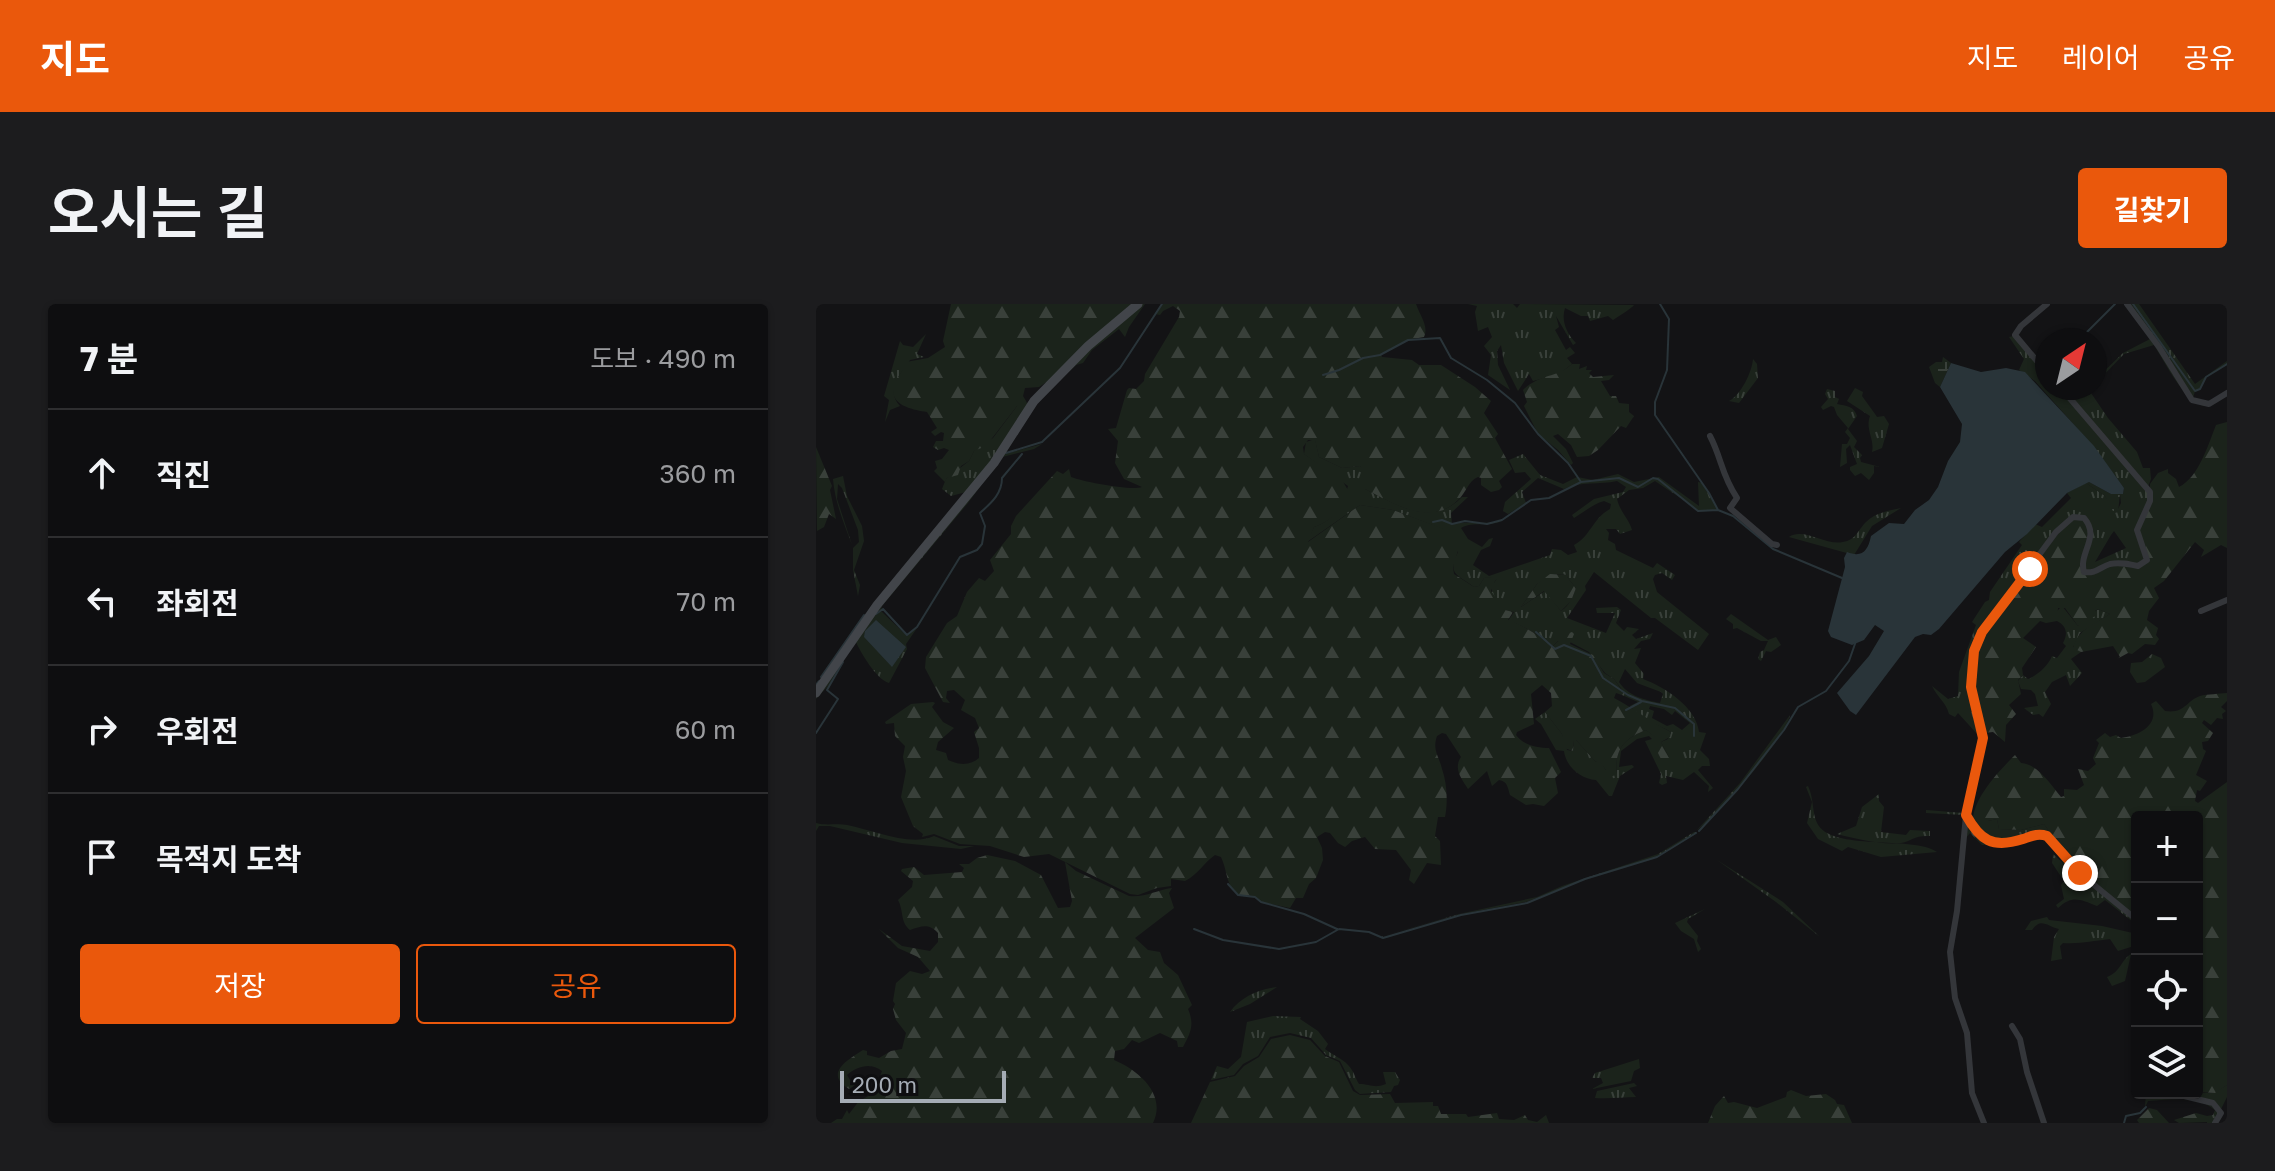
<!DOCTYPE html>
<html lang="ko">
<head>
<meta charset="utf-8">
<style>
  body { margin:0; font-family:"Golos Text","Noto Sans KR",sans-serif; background:#1c1c1e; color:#f1f3f6 }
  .controls { position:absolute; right:24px; bottom:24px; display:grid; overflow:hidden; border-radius:8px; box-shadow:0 2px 6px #0004 }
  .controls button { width:72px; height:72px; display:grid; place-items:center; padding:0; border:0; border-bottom:2px solid #2e2e30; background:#0e0e10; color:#f1f3f6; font:40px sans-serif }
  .compass { position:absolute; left:1219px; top:24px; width:72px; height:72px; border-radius:50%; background:#0e0e10; box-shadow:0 2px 6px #0004; rotate:35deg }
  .scale { position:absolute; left:24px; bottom:20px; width:166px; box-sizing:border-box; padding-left:8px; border:4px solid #a5acb5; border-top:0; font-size:22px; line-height:28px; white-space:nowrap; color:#a5acb5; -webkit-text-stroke:6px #0e0e10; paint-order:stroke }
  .stop { position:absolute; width:24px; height:24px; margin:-18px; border:6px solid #ea580c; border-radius:50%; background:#fff }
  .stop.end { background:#ea580c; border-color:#fff; box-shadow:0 2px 8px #0008 }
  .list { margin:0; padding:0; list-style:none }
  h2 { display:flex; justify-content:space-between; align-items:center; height:104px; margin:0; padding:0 32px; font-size:34px }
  h2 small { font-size:26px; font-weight:400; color:#9b9c9f }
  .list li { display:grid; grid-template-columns:52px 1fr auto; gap:24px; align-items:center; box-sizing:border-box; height:128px; padding:0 32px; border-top:2px solid #2e2e30 }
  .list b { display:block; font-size:30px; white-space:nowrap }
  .list em { font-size:26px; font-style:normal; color:#9b9c9f }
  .actions { display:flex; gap:16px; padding:24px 32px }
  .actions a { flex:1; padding:18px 0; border:2px solid #ea580c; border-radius:8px; text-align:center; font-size:28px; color:#ea580c }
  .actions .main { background:#ea580c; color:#fff }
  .icon { flex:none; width:44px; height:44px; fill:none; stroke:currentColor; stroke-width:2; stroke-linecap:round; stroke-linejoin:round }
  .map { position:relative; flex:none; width:1411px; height:819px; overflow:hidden; border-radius:8px }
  header { display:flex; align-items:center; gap:48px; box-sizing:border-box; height:112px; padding:0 40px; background:#ea580c; color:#fff }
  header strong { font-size:38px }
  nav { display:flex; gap:44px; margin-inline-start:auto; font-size:28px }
  .intro { display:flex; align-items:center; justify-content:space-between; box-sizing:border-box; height:192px; padding:0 48px }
  h1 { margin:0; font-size:56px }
  .button { padding:20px 36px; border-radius:8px; background:#ea580c; color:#fff; font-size:28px; font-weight:700 }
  main { display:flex; gap:48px; padding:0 48px }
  aside { flex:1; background:#0e0e10; border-radius:8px; box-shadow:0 2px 6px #0004 }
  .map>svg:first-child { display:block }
</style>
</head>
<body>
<header>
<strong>지도</strong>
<nav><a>지도</a><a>레이어</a><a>공유</a></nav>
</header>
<div class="intro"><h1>오시는 길</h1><a class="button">길찾기</a></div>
<main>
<aside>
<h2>7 분<small>도보 · 490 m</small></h2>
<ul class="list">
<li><svg class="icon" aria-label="ahead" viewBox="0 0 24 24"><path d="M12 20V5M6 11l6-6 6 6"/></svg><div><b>직진</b></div><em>360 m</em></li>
<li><svg class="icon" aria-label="left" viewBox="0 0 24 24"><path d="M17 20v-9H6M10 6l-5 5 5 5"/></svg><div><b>좌회전</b></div><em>70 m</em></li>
<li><svg class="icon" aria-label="right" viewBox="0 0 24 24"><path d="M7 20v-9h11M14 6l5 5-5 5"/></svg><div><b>우회전</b></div><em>60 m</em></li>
<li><svg class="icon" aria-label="arrive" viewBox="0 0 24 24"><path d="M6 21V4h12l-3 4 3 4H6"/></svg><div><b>목적지 도착</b></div></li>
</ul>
<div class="actions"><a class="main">저장</a><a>공유</a></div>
</aside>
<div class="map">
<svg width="1411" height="819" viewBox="0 0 1411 819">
  <defs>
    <pattern id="grass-tufts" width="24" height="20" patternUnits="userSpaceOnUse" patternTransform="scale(2)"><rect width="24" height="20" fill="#1b231b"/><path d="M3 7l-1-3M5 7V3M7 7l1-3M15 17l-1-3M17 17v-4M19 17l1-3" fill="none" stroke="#39403a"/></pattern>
    <pattern id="forest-firs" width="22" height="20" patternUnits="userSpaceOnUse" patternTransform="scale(2)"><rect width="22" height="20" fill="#1b231b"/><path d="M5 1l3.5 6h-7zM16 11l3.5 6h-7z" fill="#39403a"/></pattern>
    <pattern id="wetland-marsh" width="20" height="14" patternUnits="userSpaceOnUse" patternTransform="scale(2)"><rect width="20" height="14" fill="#1b231b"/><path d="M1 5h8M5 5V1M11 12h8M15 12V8" fill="none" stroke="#39403a"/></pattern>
  </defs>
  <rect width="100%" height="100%" fill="#131315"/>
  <path fill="url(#grass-tufts)" fill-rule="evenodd" d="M 324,0 L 329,0 L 313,23 L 309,33 L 303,25 L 276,46 L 267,59 L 260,61 L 224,95 L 189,150 L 226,140 L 218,145 L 186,153 L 152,199 L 66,302 L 65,307 L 91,332 L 101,324 L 90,340 L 91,345 L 73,379 C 60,375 45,349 39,336 L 13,381 L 0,395 L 0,391 L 44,325 L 228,88 Z
    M 652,0 L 697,0 L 701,4 L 704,0 L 818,1 C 815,5 801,13 797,16 L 792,12 L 774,17 L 772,12 L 765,12 L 749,4 C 745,16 750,29 760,39 L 757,41 L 740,12 L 743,23 L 739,26 L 750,46 L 754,43 L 759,49 L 751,54 L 756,60 L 743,70 L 717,77 L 713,70 L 702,87 L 688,59 L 685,41 L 681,47 L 682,61 L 694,86 L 672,71 L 675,51 L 668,42 L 676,33 L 672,23 L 662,27 L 659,8 L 661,2 Z
    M 1312,0 L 1323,0 L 1379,80 L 1411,57 L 1411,60 L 1390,73 L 1383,85 L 1379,87 L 1377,94 Z
    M 110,30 L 101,50 L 108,53 L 94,56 C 84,71 69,86 84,102 L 74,106 L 69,118 L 73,96 L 68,92 L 84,37 L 87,41 L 97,43 Z
    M 1198,32 L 1231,70 L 1231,84 L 1244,84 L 1331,185 L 1334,197 L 1321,226 L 1330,256 L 1322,262 C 1293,255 1295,265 1272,269 L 1267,264 L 1276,231 L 1271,216 L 1260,212 L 1250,217 L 1163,332 L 1155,358 L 1154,383 L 1166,434 L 1149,511 L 1110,509 L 1110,506 L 1148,509 C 1151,484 1164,457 1163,432 L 1142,409 L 1139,413 L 1133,410 C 1130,398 1121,393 1116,382 L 1132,395 L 1142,392 L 1143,368 L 1160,321 L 1156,318 L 1169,298 L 1173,296 L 1174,288 L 1206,241 L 1203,238 L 1219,220 L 1226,223 L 1255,194 L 1251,189 L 1270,179 L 1289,192 L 1300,209 L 1305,199 L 1304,190 L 1307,190 L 1308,184 L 1277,142 L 1219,77 L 1203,66 L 1208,55 L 1193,33 ZM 1298,227 L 1310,244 L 1279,258 L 1295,231 Z
    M 1336,34 L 1376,96 L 1392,102 C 1371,104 1349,58 1338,41 L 1308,50 L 1279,80 L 1280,85 L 1275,89 L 1292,114 L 1321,148 L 1327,164 L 1334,164 L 1335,175 L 1332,183 L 1246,84 L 1279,84 L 1279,76 L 1307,49 Z
    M 937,55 L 941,60 L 942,74 L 923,99 L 913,97 C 925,91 936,68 937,55 Z
    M 1039,84 L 1047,88 L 1046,92 L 1059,110 L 1061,113 L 1068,112 L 1073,120 L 1066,144 L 1056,148 C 1059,135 1049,126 1054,112 L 1031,97 Z
    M 1011,85 L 1019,87 L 1019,93 L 1023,95 L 1021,100 C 1030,102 1038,102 1041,112 L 1032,125 L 1041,137 L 1038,143 L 1046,151 L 1044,154 L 1045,158 L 1064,163 L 1058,162 L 1058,169 L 1053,176 L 1045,169 L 1039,172 L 1034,166 L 1034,163 L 1041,160 L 1034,141 L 1030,145 L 1031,159 L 1024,163 L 1026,140 L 1031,140 L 1034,134 L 1029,128 L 1032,124 L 1021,111 L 1018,103 L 1015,102 L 1007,106 L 1005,103 L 1012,95 L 1009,90 Z
    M 210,97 L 212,102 L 182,151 L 150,188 L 135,192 L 126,185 L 130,175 L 153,157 L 158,147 L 177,134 L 204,98 Z
    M 499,135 L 503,153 L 526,164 L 544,162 L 548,165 L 549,185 C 581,201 616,224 646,193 L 652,193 L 635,209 L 636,220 C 653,217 669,221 686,217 C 673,223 656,217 645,224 L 652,235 L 666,243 L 673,235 L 677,234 L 674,242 L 665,246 L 657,261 L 673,272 L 734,251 L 736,245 L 745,246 L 752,251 L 761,248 L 758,241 C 775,232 776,215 794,205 L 795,200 L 788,197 C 777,200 768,208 758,214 L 756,211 L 778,195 L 807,188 L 810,183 L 801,177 C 783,181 764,177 748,185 L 722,174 L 706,188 L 710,199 L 692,210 L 687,207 L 689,198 L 715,175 L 709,168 L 699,169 L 693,156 L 707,150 L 724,171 L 747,180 L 761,173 L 777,176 L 802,170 L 818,178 L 843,173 L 883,202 L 882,178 L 886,179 L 902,206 L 882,207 C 868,195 853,187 839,177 L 827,184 L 813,186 L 801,195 C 804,208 812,213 816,226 L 804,230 L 800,225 L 790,225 L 793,229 L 792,236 L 799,240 L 800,246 L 837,264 L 841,259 L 859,271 L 856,276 L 846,269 L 839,271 L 837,275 L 841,288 L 893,330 L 882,346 L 839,314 L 835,314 L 778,268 L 769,282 L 770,286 L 751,314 L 790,329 L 799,309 L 781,309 L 780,304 L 801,303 L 805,306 L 800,319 L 808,327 L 811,323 L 823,325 L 816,331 L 820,335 L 837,329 L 834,335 L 825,337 L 818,345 L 825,344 L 819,359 L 828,370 L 827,375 C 849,383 880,403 883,428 L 890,429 L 884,446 L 893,455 L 894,462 L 886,462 L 882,466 L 897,484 L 892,488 L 893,482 L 878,468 L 867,476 L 850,472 L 851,479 L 846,481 L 843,479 L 845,470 L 829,437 L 836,435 L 833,432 L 821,435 L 805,447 L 803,463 L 816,461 L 818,463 L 804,472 L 796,492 L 793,492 L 780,476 C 765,475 750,463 748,447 L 740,446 L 725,420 L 719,415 L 729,408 L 746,430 L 751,446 L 757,447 L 758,436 L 760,436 L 780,458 L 783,456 L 790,466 L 801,470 C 798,445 809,434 830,426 L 841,434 L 840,444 L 853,453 L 845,438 L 852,435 L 855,428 C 841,420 824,415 814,402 L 822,398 L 806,391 L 807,387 L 798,375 L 789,369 L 773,348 L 754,338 L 742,337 L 737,342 C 729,335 702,318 692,317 L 698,308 L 688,306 L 676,291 L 676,282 L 682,273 L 668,274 L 663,282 L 658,283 C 643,271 630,271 642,248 L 627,225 L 577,206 L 544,201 L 491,238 L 498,223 C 517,217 527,202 532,182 L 488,150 L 490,138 ZM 738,270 L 752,271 L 751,273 L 760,284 C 756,294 754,301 745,307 L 729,287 L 705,303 L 721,280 ZM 809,365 L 821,379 L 845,388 L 847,390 L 844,399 C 829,396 812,392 803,378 ZM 834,402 L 848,405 L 856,411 L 859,407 L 874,419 L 866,426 L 857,420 L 851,422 L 836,414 L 838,407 L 833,405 Z
    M 27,172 L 31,192 L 46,222 L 48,237 L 38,266 L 44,281 L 42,292 L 37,266 L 37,244 L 43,238 L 42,226 L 26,184 L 22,180 L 21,195 L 36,241 C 28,219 19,199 17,175 Z
    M 1085,204 L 1056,222 L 1038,251 L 973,233 C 988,223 1009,242 1027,238 C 1040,236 1042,226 1050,218 C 1060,208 1073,207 1085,204 Z
    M 1246,302 L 1262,322 L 1282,305 L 1294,310 L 1264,329 L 1257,343 L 1265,348 L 1255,355 L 1266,369 L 1254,382 L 1250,371 L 1236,378 L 1229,388 L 1235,400 L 1227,413 L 1223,410 L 1217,411 L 1208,404 L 1222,402 L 1219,390 L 1215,386 L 1205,385 L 1202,377 L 1207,371 L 1212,375 C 1222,371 1232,362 1236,352 L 1241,354 L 1250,342 L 1247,339 C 1252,330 1251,322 1241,317 L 1240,308 Z
    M 915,310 L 952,336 L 960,333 L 965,341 L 955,348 L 950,347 L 945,357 L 942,355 L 944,348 L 948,346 L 952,337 L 945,337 L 921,324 L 917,325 L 917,320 L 910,315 Z
    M 1336,350 L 1345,354 L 1349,363 L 1329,378 L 1321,379 L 1314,368 L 1315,359 L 1326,358 Z
    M 974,411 C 970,433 901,513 881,526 L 924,479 Z
    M 992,482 C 998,494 996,509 1001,519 C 1015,548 1097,531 1121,548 L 1065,553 L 1032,543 L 1026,547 L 1002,535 L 991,519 L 996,498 L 990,483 Z
    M 1063,490 L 1063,497 L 1068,503 L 1065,528 L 1090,531 L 1094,526 L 1114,527 L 1114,532 C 1098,531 1096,537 1085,539 C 1064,541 1041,535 1021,530 L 1040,522 L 1046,503 Z
    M 1181,515 L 1183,525 L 1205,526 L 1228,520 L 1250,552 L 1229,529 L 1204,535 L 1172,536 L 1172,517 Z
    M 1151,516 L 1171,538 L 1228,531 L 1321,617 L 1321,621 L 1289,596 L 1281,602 C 1264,595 1256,591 1242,604 L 1240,601 L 1248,595 L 1245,581 L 1248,577 L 1236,559 L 1237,550 L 1248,560 L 1229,534 L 1192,541 L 1166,541 L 1154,529 L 1150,534 Z
    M 0,519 C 10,522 21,519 31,521 C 57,526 94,543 118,532 L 143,542 L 158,542 L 145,545 L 86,539 L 14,522 L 3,522 L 0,527 Z
    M 878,528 L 881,528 L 840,553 L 769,575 L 710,598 L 645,610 L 564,633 L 643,610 L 721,593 L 746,582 L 842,550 Z
    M 901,556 L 967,598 L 1004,633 L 960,598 Z
    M 889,605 L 872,615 L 871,618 L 882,632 L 881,637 L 885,645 L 882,648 L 878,635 L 865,627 L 859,619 Z
    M 1231,613 L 1233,616 L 1286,622 L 1321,630 L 1321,641 L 1302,647 L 1294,635 C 1275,637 1265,640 1247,639 L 1244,642 L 1246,655 L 1235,657 L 1238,633 L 1243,625 C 1231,622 1225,613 1216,626 L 1209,626 L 1215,617 Z
    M 1315,650 L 1309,677 L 1296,682 L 1291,673 C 1305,668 1304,657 1315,650 Z
    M 461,683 L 434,700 L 414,708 C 424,693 444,685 461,683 Z
    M 457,712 L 485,713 L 484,715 L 502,727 L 512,740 L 509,745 C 516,751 526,754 532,761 C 538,767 539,774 543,780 C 554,780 558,785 570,780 L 567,768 L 579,768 L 584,776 L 582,781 L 578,782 L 575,788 L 544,790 L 539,786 L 524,757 L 510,751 L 495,734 L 474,729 L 454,733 L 442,752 L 427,760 L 418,771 L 395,776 L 401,762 L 412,765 L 425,753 L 431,718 Z
    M 823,755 L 824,764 L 818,767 L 815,777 L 776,785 L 787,779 L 785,774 L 776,774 L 779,769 Z
    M 818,779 L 821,782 L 813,784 L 820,793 C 807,793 794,795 779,794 L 781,787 Z
    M 1411,781 L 1411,793 L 1405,805 L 1395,796 L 1363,789 L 1398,789 Z
    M 1330,789 C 1356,789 1386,790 1404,809 L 1397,819 L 1391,819 L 1391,812 L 1397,811 L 1399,806 C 1379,790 1355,796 1332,797 L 1329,803 Z"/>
  <path fill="url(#forest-firs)" d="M 135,0 L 319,0 L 232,77 L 223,83 L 209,84 L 207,92 L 210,97 L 201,102 L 170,142 L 158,147 L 153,157 L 145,162 L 142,171 L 131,174 L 129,178 L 118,167 L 121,164 L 119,157 L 126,155 L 133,146 L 128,144 L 122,146 L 117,143 L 120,137 L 127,137 L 128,129 L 125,128 L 119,132 L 115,128 L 121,124 L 111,108 C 98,106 72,102 78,81 C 81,73 88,66 90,58 L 112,54 L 129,43 L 127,37 Z
    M 347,0 L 600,0 C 604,12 613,22 608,33 L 591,36 L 565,50 L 566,53 L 596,56 L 603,61 L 625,61 L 659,83 L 675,97 L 668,109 L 682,130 L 679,134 L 696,165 L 683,177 L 686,183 L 683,186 L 675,188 L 665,181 L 665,174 L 662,173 C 652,177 650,189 642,196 C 614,224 577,199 549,185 L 545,180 L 547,165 L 544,162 L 526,164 L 503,153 L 499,136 L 492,136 L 487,143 L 488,150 L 526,176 L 533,188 C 530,204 512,219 498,223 L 492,238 L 544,201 L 577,206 L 631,226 L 640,236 L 643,243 L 637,263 L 638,270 L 658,283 L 663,282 L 668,274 L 684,272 L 679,277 L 675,287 L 689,306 L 697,308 L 692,316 C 702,318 728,335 737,342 L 750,330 L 756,328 L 758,330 L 754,340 L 777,351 L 788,369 L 798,375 L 807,388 L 806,391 L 800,389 L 798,394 C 818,404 834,418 855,428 L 854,433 L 845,438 L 853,453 L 852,461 L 849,463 L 838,441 L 840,434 L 830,426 C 809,434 798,445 801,470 L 793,474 L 788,470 L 790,466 L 783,457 L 780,458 L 760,436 L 758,436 L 757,447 L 748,444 L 746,430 L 729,408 L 736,402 L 735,389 L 726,381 L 715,390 L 718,420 L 701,428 L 700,431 C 707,441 721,444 733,444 L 745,468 L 739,474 L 742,489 L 728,502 L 717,500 L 710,501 L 694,491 C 692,485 692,477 683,476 L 676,482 L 671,467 L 652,485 C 646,475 637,465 645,453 L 630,430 L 626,429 L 621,432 C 616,446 623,452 626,465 C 631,479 632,498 629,513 L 622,513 L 619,532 L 624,537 L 625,561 L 611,559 L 598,580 L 593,576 L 595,566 L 580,546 L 559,545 L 549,533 L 536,537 L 529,543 L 522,539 L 514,529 L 509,528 L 501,533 L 506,544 L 507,556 L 500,574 L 493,580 L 487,594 L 480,594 L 474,604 L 445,598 L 439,592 L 422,591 C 409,579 412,568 405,553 L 399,551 C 387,559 383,570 369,577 L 355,575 L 355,582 L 341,584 L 322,591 L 314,590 L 233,550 L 208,553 L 174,542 L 144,540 L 118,530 L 106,533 L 107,530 L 97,522 L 85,493 L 90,467 L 87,453 L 89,442 L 79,432 L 78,419 L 70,420 L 69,418 L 95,400 L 117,398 L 119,399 L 116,403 L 127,418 L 138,424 L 122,438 L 120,446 L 130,449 L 132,456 C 142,461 154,462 163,454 L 163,444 L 158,428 L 163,424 L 159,414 L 145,406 L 149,396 L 138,386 L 131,387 L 130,394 L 134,399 L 127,398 L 109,364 L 110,353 L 131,319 L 141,312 L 151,288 L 163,274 L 169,277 L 178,267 L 174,256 L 195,230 L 195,222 L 200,212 L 241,167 L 247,170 L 253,165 L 255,173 C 268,178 315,187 326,183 L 308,175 L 299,159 L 302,137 L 292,125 L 300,124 L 311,86 L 313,84 L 320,85 L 328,77 L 329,70 L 363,13 L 364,7 L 357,2 L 347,7 L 344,11 L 339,10 Z
    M 756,60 L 764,60 L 763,65 L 771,62 L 770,66 L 776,66 L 773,69 L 777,73 L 798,71 L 793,76 L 785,77 L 794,92 L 800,92 L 803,99 L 813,100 L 813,108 L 818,112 L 810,124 L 805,122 L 782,146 L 773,152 L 761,153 L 755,141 L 742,130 L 737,132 L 750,145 L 757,159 L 755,161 L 742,146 L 722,130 L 708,102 L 711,98 L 707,86 C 725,69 739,75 756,60 Z
    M 1411,118 L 1411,244 L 1405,241 L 1385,253 L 1388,246 L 1379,238 L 1348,277 L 1338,284 L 1343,294 L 1333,307 L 1331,316 L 1342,324 L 1340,331 L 1343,335 L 1339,341 L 1329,340 L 1316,350 L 1312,349 L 1301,355 L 1304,353 L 1297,342 L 1265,348 L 1257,344 C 1262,325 1279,320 1294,310 L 1282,305 L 1279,307 L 1281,311 L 1262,322 L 1249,304 L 1242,304 L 1241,317 L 1230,319 L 1224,317 L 1207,334 L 1220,343 L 1206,364 L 1207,371 L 1202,376 L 1205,390 L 1193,401 L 1200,410 L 1190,421 L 1189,438 L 1177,428 L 1168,429 L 1156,369 L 1165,333 L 1251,218 L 1263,213 L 1273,222 L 1266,267 L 1294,261 L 1331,259 L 1322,226 L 1333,202 L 1334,180 L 1342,169 L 1352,165 L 1352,169 L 1360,175 L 1363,183 C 1383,173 1392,141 1400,121 Z
    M 0,143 L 16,182 L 14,186 L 20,215 L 13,210 L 8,223 L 1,227 Z
    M 734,270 L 753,271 L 751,273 L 760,284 L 755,297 L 745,307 L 728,287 L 705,303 L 721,280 Z
    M 1411,389 L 1411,397 L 1405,403 L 1410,407 L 1406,410 L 1407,415 L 1401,414 L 1395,421 L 1388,416 L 1386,419 L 1397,429 L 1392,437 L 1386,438 L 1387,445 L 1390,447 L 1380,471 L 1391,477 L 1384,487 L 1381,486 L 1379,497 L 1382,499 L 1411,478 L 1411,781 L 1399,789 L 1381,788 L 1381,513 L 1321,513 L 1321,615 L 1273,575 L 1250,552 L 1228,520 L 1205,526 L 1183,525 L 1181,515 L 1172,517 L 1174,526 L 1181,532 L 1172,536 L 1157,522 C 1154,497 1182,468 1199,451 L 1205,459 C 1222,460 1235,481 1245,493 L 1248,492 L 1248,485 L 1261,486 L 1268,481 L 1262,465 L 1272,467 L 1280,460 L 1277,454 L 1283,439 L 1280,436 L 1289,429 L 1294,433 L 1300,431 L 1305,434 C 1322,432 1345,421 1335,400 L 1340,397 L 1349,407 C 1369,410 1370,397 1384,392 C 1392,390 1403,390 1411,389 Z
    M 171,551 L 199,557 L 225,571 L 242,604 L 254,603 L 256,597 L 249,558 L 260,567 L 313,592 C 328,594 341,586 356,584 L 353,589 L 358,604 L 319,634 L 332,646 L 344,648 L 348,659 L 362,671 L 376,701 L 372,705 C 379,721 374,730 367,743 L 362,743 L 361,737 L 344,729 L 323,739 L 316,736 L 308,745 L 299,747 L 298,756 C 322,766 351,790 337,819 L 15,819 L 21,815 L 26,815 L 31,806 L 33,810 L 43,797 L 58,789 L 66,767 C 55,758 41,762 31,771 L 34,776 L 44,778 L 33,785 C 6,769 35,754 47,746 L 51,747 L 51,751 L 63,754 L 75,747 L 86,745 L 90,729 L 80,716 L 77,705 L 79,700 L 77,697 L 80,679 L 94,667 L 106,670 L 114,667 L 102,653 L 82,644 L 63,625 L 86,642 L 114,647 L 122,638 L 122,629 C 113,619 105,622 94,626 C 84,618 88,607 82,596 L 96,583 L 97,577 L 85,567 L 86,565 L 98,563 L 108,571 L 146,568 L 148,564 L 143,560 L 153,560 L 161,554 Z
    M 474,731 L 494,736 L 509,752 L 523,758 L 537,787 L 544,791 L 574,790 L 579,799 L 617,798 L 617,802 L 622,802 L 625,810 L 650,810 L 652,813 L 681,809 L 683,815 L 698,816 L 709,811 L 712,816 L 721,818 L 730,811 L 733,819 L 375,819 L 394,778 L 419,772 L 428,762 L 443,753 L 455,735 Z
    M 975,786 L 990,792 L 1010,790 L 1019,796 L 1021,800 L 1028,801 L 1036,819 L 892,819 L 899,802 L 908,792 L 912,799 L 918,798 L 941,804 L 970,793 L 971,788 Z
    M 1333,804 L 1341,806 L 1353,819 L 1323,819 L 1321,816 Z
    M 1380,809 L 1391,812 L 1392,818 L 1363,819 L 1358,816 Z"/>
  <path fill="url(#wetland-marsh)" d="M 1127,53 L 1135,59 L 1124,83 L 1119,79 L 1113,63 L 1120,58 L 1126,58 Z
    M 1273,178 L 1295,190 L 1304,190 L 1302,208 L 1298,209 L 1289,192 L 1270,179 Z"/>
  <path fill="#293439" d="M 1135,59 L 1165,68 L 1190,64 L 1209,68 L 1278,142 L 1308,184 L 1307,190 L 1295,190 L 1273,178 L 1251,189 L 1211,230 L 1189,248 L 1123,325 L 1115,331 L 1107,330 L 1099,333 L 1040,411 L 1034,407 L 1021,389 L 1053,352 L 1068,327 L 1059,321 L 1048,336 L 1036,341 L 1015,333 L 1012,327 L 1029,263 L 1028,254 L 1031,248 C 1046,254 1052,247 1055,232 L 1073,219 L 1088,220 L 1099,206 L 1113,196 L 1122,183 L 1132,157 L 1144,138 L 1146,120 L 1124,83 Z
    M 60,316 L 90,343 L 76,363 L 48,333 L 49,327 Z"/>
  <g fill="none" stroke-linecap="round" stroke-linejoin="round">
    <path stroke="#293439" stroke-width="2" d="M 844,0 L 853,15 L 851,66 L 839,98 L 839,111 L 893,189 L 902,206
      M 1317,0 L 1379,87 L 1384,85 L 1390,73 L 1411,60
      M 1263,36 L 1299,0
      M 507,71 L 523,66 L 547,54 L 564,51 L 592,36 L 624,34 L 635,54 L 671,76 L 699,99 L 722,130 L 752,159 L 765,178
      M 190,149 L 226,138 L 304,64 L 346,0
      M 617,218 L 626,216 L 636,220 L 649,217 L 671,220 L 686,216 L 715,196 L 733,194 L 765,178 L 803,174 L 822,183 L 837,174 L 842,175 L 882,207 L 902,206 L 917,212 L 957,245 L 1026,274
      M 60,310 L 67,305 L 91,331 L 101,323 L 144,253 L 161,246 L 166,240 L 169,222 L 164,209 C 175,199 186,190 186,174 L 206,150
      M 720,328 L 739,345 L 748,341 L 775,352 L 787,374 L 812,391 L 826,397 L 859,404 L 878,420 L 878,432
      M 5,373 L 48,311
      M 0,381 L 3,377
      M 810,406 L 825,398
      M 0,429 L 22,395 L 11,386 L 27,358
      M 883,527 L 922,485 L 968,426 L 982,403 L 1010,387 L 1033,357 L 1040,337
      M 412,580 L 422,591 L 439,593 L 445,598 L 488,610 L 521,625
      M 378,625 L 407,636 L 463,645 L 500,638 L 523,625 L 553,628 L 567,634 L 645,611 L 711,599 L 769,575 L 841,553 L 880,529
      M 1308,819 L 1310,812 L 1324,809 L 1330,803"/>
    <path stroke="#34363a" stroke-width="6" d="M 1311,0 L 1343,43 L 1376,96 L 1393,100 L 1411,89
      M 1231,69 L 1199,31 L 1205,22 L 1231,0
      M 894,132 C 906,155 905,170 921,194 L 914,204 L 956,240 L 961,241
      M 1385,307 L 1411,296
      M 1152,514 L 1159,528 L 1172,537 L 1201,537 L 1225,530 L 1231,532 L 1272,576 L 1321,616
      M 1196,722 L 1204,735 L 1211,768 L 1228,819
      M 1356,789 L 1397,799 L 1405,809 L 1399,819
      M 1168,819 L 1156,789 L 1151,729 L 1139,694 L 1134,648 L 1141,607 L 1150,511 L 1167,434 L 1155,383 L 1155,359 L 1159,343 L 1172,320 L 1240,228 L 1257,213 L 1268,214 C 1285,233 1262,249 1268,268 C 1280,270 1284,263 1294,260 C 1304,258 1313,260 1322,262 L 1331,256 L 1321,226 L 1334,197 L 1334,188 L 1245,84"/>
    <path stroke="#42454a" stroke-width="9" d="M 0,389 L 61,301 L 178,159 L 218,97 L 272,42 L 322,0"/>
  </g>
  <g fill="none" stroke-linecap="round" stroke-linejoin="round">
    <path stroke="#ea580c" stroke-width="10" d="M 1214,265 L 1166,328 L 1158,347 L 1155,383 L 1167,434 L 1150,511 C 1164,536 1176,545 1207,535 C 1216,532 1222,529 1231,532 L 1264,569"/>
  </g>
</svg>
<div class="controls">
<button>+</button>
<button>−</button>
<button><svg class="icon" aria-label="locate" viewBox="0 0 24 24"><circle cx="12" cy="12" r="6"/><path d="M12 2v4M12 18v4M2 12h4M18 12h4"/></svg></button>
<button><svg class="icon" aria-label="layers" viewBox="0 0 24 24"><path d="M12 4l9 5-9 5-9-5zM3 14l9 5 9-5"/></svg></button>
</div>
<svg class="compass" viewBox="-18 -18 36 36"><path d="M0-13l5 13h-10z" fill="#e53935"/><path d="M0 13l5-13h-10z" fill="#9b9c9f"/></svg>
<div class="scale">200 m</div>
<div class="stop" style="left:1214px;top:265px"></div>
<div class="stop end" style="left:1264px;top:569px"></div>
</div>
</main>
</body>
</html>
